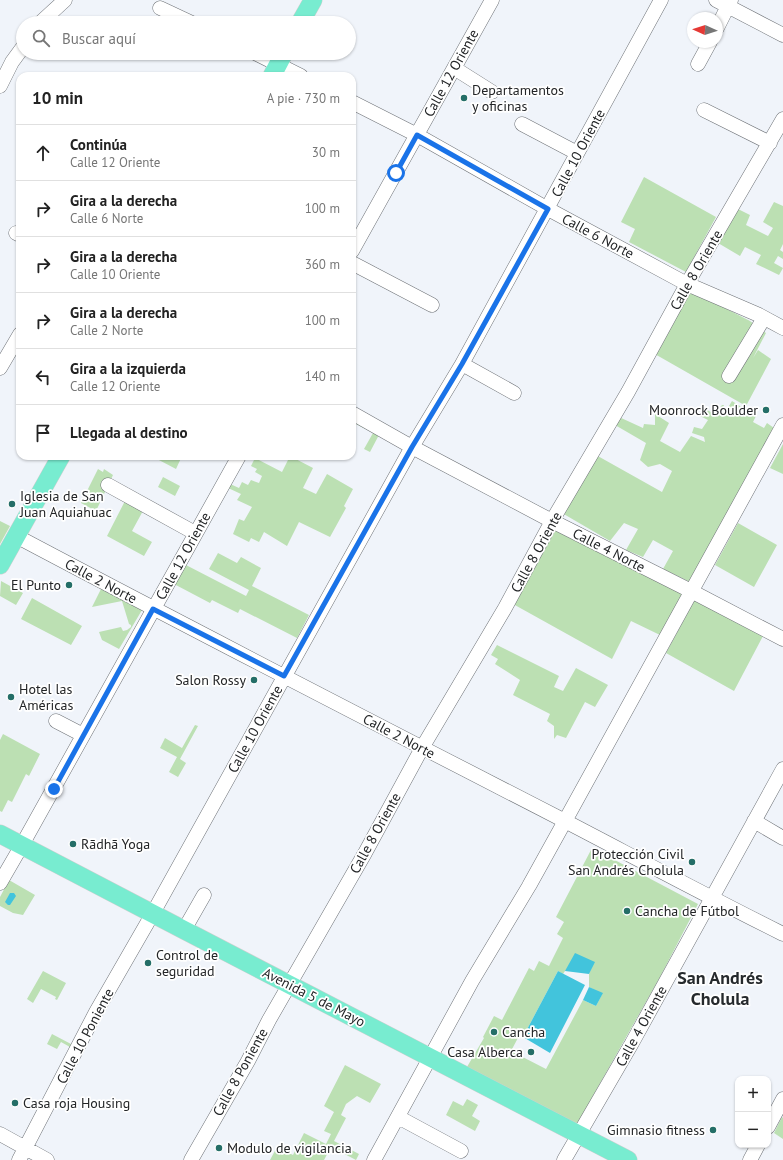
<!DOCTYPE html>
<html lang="es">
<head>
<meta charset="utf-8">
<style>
  body { margin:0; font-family:"PT Sans",sans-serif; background:#f2f2f2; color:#222 }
  .controls { position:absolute; right:12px; bottom:12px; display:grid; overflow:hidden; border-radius:8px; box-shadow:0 1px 3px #0004 }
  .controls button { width:36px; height:36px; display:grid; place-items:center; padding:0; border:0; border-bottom:1px solid #e0e0e0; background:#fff; color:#222; font:20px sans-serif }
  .compass { position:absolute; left:687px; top:12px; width:36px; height:36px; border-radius:50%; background:#fff; box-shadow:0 1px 3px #0004; rotate:273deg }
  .stop { position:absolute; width:12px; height:12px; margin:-9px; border:3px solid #1a73e8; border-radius:50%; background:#fff }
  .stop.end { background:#1a73e8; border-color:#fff; box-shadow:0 1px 4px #0008 }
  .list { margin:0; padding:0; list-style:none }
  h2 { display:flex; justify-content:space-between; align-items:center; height:52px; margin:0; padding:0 16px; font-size:17px }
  h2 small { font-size:13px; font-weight:400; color:#767676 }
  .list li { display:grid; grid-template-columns:26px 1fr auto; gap:12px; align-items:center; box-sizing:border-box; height:56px; padding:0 16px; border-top:1px solid #e0e0e0 }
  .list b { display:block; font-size:15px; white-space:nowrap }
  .list p { margin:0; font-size:13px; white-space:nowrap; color:#767676 }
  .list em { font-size:13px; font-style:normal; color:#767676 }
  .icon { flex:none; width:22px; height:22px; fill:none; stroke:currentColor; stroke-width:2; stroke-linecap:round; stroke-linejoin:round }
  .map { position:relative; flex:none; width:783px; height:1160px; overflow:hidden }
  .search { position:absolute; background:#fff; box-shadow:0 1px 3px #0004; left:16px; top:16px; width:340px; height:44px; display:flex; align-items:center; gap:10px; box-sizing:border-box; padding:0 14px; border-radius:22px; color:#767676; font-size:15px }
  .panel { position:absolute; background:#fff; box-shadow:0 1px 3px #0004; left:16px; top:72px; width:340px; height:388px; border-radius:12px }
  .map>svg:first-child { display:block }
</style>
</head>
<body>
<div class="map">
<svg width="783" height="1160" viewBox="0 0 783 1160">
  <rect width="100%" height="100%" fill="#f0f4fa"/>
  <path fill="#bce0b3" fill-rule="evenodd" d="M 644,177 L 716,217 L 686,272 L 629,242 L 635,229 L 621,222 Z
    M 774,202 L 783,206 L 783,244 L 780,250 L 783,252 L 783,259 L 778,256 L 774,263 L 783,268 L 779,275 L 756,264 L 761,255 L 745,247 L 740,256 L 718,243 L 738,209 L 750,215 L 746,225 L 768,236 L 773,228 L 763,222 Z
    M 687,291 L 692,291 L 750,321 L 766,333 L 753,358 L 758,350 L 771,359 L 746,406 L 653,353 Z
    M 732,401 L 756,416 L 753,422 L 764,428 L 767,423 L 774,428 L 690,582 L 663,569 L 673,551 L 653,540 L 643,557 L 626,550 L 638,529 L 624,523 L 610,541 L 562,513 L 596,455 L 662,492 L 672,471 L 660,464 L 648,467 L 640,460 L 646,443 L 615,425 L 619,417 L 643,428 L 644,424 L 655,425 L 655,414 L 669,423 L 660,441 L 680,452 L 691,436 L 705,442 L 704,437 L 692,433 L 694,427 L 702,429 L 708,420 L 700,416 L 707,410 L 715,414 L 722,405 L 724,405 L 721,413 L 723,416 Z
    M 358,421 L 380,433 L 370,452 L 364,449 L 373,433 L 356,424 Z
    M 783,444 L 783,474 L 770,468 Z
    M 158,456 L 182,456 L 176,469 L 157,459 Z
    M 290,456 L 313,468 L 303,488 L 316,494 L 327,474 L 353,489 L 344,506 L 346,508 L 330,537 L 299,522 L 287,546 L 264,532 L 259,542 L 251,538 L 249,542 L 233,534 L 239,519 L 244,521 L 252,507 L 237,500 L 241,494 L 226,487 L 228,483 L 239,488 L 242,482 L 248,485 L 251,480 L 259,483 L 262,476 L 255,472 L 257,469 L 251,466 L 255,458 L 282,472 Z
    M 98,469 L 103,472 L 104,469 L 113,475 L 96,511 L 81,503 Z
    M 163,477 L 180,486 L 175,496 L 158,487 Z
    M 126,499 L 144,509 L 132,531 L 152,542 L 144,556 L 107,536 Z
    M 0,521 L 10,526 L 0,544 Z
    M 738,523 L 777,545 L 754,587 L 715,565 Z
    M 555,526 L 683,594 L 660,635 L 631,621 L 612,659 L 513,604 Z
    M 218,553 L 237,563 L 241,557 L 261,568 L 252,586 L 309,615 L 297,638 L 240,609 L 238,613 L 212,600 L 210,603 L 174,584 L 184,564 L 246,596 L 249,590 L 209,569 Z
    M 1,581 L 23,593 L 16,605 L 0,596 Z
    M 101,589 L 142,610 L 119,649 L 102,640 L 99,632 L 121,627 L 123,631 L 127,630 L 131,627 L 131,625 L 129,624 L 122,601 L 92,607 Z
    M 32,598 L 82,626 L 71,645 L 21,619 Z
    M 695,599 L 763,636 L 734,691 L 666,653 Z
    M 497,645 L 559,676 L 554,687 L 563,691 L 576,668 L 608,685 L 595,707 L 585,702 L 566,738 L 557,735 L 554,739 L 554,726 L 547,721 L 550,714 L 513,695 L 520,680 L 495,664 L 498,659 L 491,655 Z
    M 195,725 L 198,726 L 180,759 L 186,763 L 178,777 L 169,772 L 177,757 L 160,748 L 165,738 L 182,748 Z
    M 3,734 L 40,754 L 29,776 L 26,774 L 12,802 L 8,800 L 2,812 L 0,811 L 0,740 Z
    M 592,848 L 698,904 L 660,977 L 594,1094 L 578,1124 L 464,1072 L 484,1038 L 483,1037 L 494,1016 L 502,1020 L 529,968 L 534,971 L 539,961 L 549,966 L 563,938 L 557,934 L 564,922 L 556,917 ZM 594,962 L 589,974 L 589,987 L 602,994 L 596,1006 L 583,1000 L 546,1069 L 511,1051 L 519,1036 L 523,1037 L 558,971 L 563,974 L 565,971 Z
    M 9,880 L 35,895 L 23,915 L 13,913 L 0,906 L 0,897 Z
    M 43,971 L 66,983 L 57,1000 L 55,999 L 56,997 L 41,989 L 33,1003 L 27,999 Z
    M 52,1034 L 71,1044 L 70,1047 L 61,1042 L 57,1049 L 47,1044 Z
    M 345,1065 L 381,1084 L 370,1103 L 357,1096 L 346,1104 L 341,1115 L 346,1118 L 334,1141 L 359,1154 L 356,1160 L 331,1147 L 324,1160 L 270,1160 L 277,1147 L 293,1155 L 304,1133 L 326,1144 L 331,1134 L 324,1131 L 334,1112 L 324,1106 Z
    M 467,1099 L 478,1105 L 472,1116 L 480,1121 L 475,1131 L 446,1115 L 453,1101 L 463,1106 Z
    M 782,1117 L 783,1118 L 783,1139 L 774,1133 Z"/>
  <path fill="#42c4dc" d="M 10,893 L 14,893 L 16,896 L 10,905 L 8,905 L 5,902 Z
    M 575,953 L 595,962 L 589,974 L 565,971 Z
    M 558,971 L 585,985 L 550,1053 L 523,1037 Z
    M 589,987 L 603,993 L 596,1006 L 583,1000 Z"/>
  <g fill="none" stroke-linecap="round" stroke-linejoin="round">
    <defs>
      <path id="minor" d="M 716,0 L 783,35
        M 160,8 L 192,23
        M 40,23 L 65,0
        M 717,28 L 731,0
        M 255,53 L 301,76
        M 698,64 L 710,42
        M 454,68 L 492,92
        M 0,86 L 12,62 L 23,47
        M 352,102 L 417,135 L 548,209 L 687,284 L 759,315 L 783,328
        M 704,110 L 770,143
        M 522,124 L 577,153
        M 16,233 L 20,235
        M 352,251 L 492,0
        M 352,263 L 432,305
        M 462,364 L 514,393
        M 0,368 L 20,334
        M 729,376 L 764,318
        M 352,413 L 412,447 L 552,521 L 691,591 L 783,639
        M 108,485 L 195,533
        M 16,536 C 197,632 380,726 563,820 C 636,858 709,897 783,934
        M 56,721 L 83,735
        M 754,821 L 783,838
        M 0,883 L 22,845 L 239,456
        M 184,930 L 204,895
        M 398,1117 L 461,1151
        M 768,1127 L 783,1099
        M 0,1134 L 47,1160
        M 19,1160 L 96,1012 L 153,913 L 412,447 L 462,364 L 661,0
        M 191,1160 L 248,1061 L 269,1020 L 365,853 L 422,748 L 505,608 L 552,521 L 628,392 L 687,284 L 783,119
        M 374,1160 L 472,981 L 529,886 L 565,821 L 783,425
        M 564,1160 L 632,1043 L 783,769
        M 750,1160 L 758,1145"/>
      <path id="major" d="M 300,23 L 313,0
        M 272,76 L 284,53
        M 0,565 L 61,456
        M 0,834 L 184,930 L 628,1160"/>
    </defs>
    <use href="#minor" stroke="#6e7277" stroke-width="15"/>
    <use href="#major" stroke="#cfcfcf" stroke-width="19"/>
    <use href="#minor" stroke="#fff" stroke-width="14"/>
    <use href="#major" stroke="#78ecd0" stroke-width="18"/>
  </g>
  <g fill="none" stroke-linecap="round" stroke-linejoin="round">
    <path stroke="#1a73e8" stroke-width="5" d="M 54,789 L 153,609 L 284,676 L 412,447 L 462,364 L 548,209 L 417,135 L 396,173"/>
  </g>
  <g fill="#246e67" stroke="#fff" stroke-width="1.5">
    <circle cx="464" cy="98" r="4"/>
    <circle cx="766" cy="410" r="4"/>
    <circle cx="12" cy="504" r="4"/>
    <circle cx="69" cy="585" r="4"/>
    <circle cx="254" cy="680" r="4"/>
    <circle cx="11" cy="697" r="4"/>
    <circle cx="73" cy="844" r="4"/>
    <circle cx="692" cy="862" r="4"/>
    <circle cx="627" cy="911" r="4"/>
    <circle cx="148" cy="963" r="4"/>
    <circle cx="494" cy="1032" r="4"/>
    <circle cx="531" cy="1052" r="4"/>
    <circle cx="15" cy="1103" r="4"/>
    <circle cx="713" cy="1130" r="4"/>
    <circle cx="219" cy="1148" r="4"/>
  </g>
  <g text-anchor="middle" stroke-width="3.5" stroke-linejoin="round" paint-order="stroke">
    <g font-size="14" fill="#232527" stroke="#fff">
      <text transform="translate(451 73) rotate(-61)" y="5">Calle 12 Oriente</text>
      <text transform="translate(578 153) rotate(-62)" y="5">Calle 10 Oriente</text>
      <text transform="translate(598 236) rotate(28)" y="5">Calle 6 Norte</text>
      <text transform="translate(696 270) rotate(-60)" y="5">Calle 8 Oriente</text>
      <text transform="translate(609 550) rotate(27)" y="5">Calle 4 Norte</text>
      <text transform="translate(536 552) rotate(-61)" y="5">Calle 8 Oriente</text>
      <text transform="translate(183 556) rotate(-61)" y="5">Calle 12 Oriente</text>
      <text transform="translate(101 581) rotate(28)" y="5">Calle 2 Norte</text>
      <text transform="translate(255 729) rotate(-61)" y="5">Calle 10 Oriente</text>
      <text transform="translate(399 736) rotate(28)" y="5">Calle 2 Norte</text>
      <text transform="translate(375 833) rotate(-61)" y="5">Calle 8 Oriente</text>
      <text transform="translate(314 997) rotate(27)" y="5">Avenida 5 de Mayo</text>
      <text transform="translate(641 1026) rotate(-61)" y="5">Calle 4 Oriente</text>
      <text transform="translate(85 1036) rotate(-62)" y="5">Calle 10 Poniente</text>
      <text transform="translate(240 1072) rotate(-61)" y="5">Calle 8 Poniente</text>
    </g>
    <g font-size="14" fill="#232527" stroke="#fff" text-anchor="start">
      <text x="472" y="95">Departamentos<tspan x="472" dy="16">y oficinas</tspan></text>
      <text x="758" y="415" text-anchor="end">Moonrock Boulder</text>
      <text x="20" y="501">Iglesia de San<tspan x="20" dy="16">Juan Aquiahuac</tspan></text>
      <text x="61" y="590" text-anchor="end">El Punto</text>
      <text x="246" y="685" text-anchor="end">Salon Rossy</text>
      <text x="19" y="694">Hotel las<tspan x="19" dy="16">Américas</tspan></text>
      <text x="81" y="849">Rādhā Yoga</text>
      <text x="684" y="859" text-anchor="end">Protección Civil<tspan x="684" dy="16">San Andrés Cholula</tspan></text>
      <text x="635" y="916">Cancha de Fútbol</text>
      <text x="156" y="960">Control de<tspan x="156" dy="16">seguridad</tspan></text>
      <text x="502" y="1037">Cancha</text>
      <text x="523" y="1057" text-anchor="end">Casa Alberca</text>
      <text x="23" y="1108">Casa roja Housing</text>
      <text x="705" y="1135" text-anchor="end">Gimnasio fitness</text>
      <text x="227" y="1153">Modulo de vigilancia</text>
    </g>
    <g font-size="18" font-weight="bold" fill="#262a2d" stroke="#fff">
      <text x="720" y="984">San Andrés<tspan x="720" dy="21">Cholula</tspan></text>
    </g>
  </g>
</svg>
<div class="controls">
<button>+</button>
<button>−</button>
</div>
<svg class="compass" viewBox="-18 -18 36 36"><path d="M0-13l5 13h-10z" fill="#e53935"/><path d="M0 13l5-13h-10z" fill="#767676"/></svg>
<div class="stop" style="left:396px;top:173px"></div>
<div class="stop end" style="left:54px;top:789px"></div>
<div class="search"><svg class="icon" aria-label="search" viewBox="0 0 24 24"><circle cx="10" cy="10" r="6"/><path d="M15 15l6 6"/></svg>Buscar aquí</div>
<section class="panel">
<h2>10 min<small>A pie · 730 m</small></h2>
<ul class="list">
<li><svg class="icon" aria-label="ahead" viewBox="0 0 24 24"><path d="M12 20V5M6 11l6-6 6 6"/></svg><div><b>Continúa</b><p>Calle 12 Oriente</p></div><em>30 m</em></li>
<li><svg class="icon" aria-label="right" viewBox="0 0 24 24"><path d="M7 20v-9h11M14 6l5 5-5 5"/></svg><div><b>Gira a la derecha</b><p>Calle 6 Norte</p></div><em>100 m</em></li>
<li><svg class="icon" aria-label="right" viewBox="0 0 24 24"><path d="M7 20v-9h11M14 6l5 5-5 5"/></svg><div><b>Gira a la derecha</b><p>Calle 10 Oriente</p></div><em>360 m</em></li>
<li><svg class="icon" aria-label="right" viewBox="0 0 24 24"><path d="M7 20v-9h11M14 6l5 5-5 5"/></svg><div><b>Gira a la derecha</b><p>Calle 2 Norte</p></div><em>100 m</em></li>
<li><svg class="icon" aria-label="left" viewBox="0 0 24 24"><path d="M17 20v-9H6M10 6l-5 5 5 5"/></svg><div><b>Gira a la izquierda</b><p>Calle 12 Oriente</p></div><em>140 m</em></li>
<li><svg class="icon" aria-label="arrive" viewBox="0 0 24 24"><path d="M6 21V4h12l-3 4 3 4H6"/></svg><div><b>Llegada al destino</b></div></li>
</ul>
</section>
</div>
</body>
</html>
